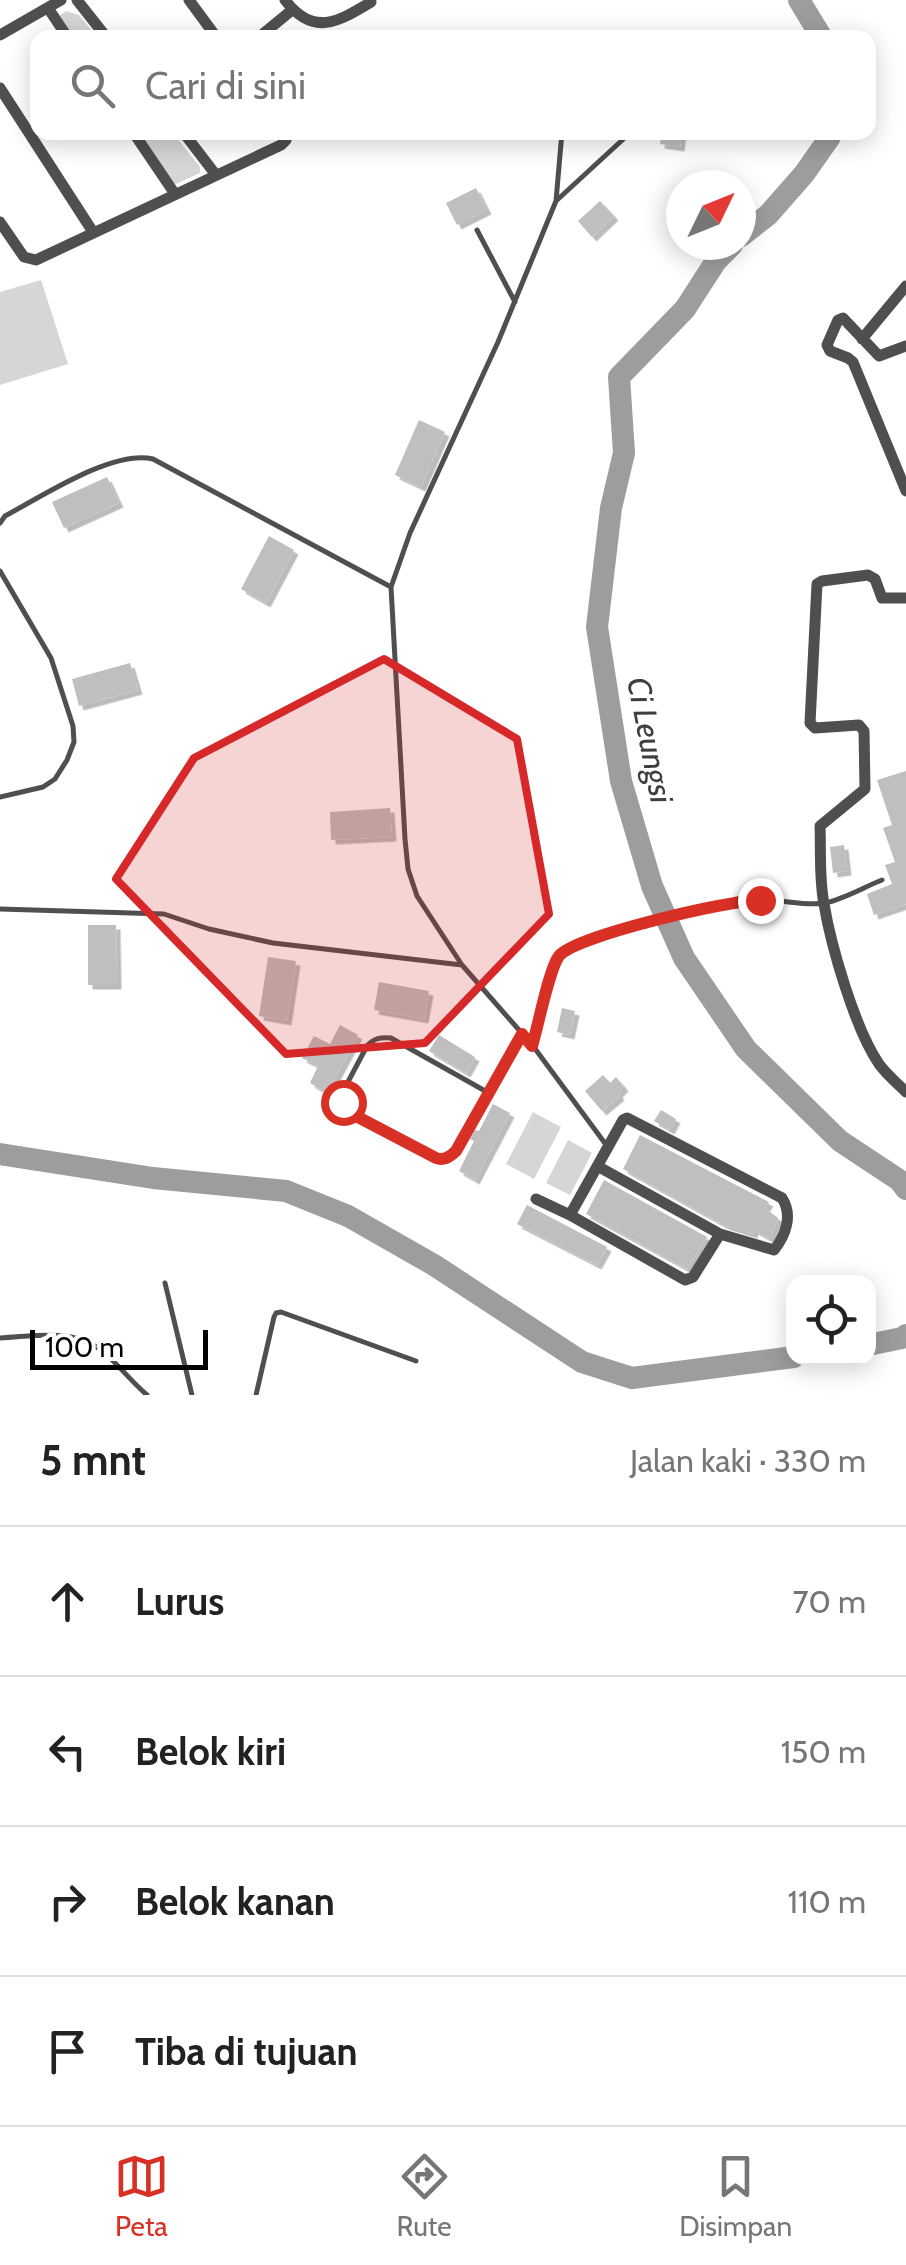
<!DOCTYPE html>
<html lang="id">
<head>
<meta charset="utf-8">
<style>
  body { margin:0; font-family:Cabin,sans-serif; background:#f2f2f2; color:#222 }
  .controls { position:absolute; right:30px; bottom:30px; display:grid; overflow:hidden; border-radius:20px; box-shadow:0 5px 25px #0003 }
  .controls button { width:90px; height:90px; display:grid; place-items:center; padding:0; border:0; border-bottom:2px solid #e0e0e0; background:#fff; color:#222; font:50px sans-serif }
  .compass { position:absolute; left:666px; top:170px; width:90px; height:90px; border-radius:50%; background:#fff; box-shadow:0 5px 25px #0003; rotate:47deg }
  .scale { position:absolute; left:30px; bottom:25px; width:178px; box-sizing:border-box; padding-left:10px; border:5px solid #000; border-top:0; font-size:28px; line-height:35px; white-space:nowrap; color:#000; -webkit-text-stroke:8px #fff; paint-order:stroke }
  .stop { position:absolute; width:30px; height:30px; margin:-22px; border:8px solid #d93025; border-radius:50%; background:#fff }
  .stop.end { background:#d93025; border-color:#fff; box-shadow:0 2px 10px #0008 }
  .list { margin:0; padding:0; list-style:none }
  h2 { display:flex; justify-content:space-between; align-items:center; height:130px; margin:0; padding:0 40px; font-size:42px }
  h2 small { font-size:32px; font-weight:400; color:#767676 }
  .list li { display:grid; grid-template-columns:65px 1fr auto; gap:30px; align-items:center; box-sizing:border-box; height:150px; padding:0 40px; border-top:2px solid #e0e0e0 }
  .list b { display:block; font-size:38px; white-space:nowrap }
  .list em { font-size:32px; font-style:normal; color:#767676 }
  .icon { flex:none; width:55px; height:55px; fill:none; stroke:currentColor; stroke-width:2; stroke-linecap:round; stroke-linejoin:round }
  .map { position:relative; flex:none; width:906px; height:1395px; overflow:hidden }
  .search { position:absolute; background:#fff; box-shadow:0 5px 25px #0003; left:30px; right:30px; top:30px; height:110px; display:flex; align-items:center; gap:25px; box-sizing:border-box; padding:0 35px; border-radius:20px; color:#767676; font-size:38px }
  .sheet { height:730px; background:#fff }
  nav { display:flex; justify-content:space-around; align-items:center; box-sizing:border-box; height:140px; border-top:2px solid #e0e0e0; background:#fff; font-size:28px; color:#767676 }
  nav a { display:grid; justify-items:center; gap:5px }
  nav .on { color:#d93025 }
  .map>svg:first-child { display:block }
</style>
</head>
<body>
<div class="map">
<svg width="906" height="1395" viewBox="0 0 906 1395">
  <defs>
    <filter id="shadow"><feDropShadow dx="4.5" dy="4.5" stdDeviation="0" flood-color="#0004"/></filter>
  </defs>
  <rect width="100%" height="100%" fill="#fff"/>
  <path fill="#d6d6d6" d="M 66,11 L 79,15 L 97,37 L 68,37 L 59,16 Z
    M 135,133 L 173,133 L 200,167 L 200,173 L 176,184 L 170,181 Z
    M 41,280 L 68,364 L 0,385 L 0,292 Z
    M 533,1112 L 561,1127 L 534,1179 L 506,1164 Z
    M 568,1140 L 592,1153 L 570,1195 L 546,1183 Z"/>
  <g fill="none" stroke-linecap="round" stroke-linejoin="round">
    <path stroke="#9d9d9d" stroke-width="22" d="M 799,0 L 822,38
      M 741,236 L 768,215 L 804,174 L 830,137 L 830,132
      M 732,245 L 716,261 L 685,309 L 619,377 L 624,453 L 611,508 L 597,627 L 621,781 L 652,886 L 684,958 L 746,1049 L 840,1141 L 899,1180 L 906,1189
      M 0,1154 L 153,1178 L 286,1191 L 348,1216 L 434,1265 L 582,1362 L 632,1378 L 794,1357
      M 868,1345 L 902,1338 L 906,1335"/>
  </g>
  <path fill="#bfbfbf" filter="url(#shadow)" d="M 662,132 L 682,132 L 680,147 L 660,144 Z
    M 476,188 L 487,210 L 457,225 L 446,203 Z
    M 600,201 L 614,216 L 592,237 L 578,221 Z
    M 419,420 L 445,432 L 421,487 L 395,475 Z
    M 107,477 L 119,503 L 64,528 L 52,502 Z
    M 269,536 L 294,550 L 266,603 L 241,589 Z
    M 130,663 L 138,690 L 79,706 L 72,679 Z
    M 906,771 L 906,904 L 874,915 L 867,894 L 892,884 L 885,865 L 895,862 L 883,828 L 892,825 L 877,780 Z
    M 390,808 L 392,837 L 331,840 L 330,812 Z
    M 844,845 L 847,871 L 833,873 L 830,847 Z
    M 88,925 L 116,925 L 117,985 L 88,985 Z
    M 268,957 L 296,961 L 287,1021 L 259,1016 Z
    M 379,982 L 429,991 L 424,1019 L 374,1010 Z
    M 562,1008 L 575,1011 L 570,1035 L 557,1032 Z
    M 340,1025 L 358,1035 L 327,1093 L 310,1083 L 318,1066 L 302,1058 L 314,1036 L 330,1044 Z
    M 439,1035 L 475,1057 L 466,1073 L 429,1051 Z
    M 603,1075 L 610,1083 L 616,1077 L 624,1087 L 618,1093 L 620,1096 L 602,1111 L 585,1091 Z
    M 493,1104 L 510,1113 L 475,1180 L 459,1171 L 474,1141 L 470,1139 L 473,1134 L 475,1130 L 479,1131 Z
    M 661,1110 L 676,1119 L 670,1130 L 654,1121 Z
    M 640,1135 L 769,1202 L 765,1208 L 778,1218 L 770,1239 L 754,1230 L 753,1234 L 724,1225 L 623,1169 Z
    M 604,1180 L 707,1237 L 687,1269 L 586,1214 Z
    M 527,1205 L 607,1247 L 597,1265 L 517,1224 Z"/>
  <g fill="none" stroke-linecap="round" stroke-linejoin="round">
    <path stroke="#4f4f4f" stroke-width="5" d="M 556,201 L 631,132
      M 477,230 L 515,302
      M 0,523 L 5,516 C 41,497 113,449 153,459 L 391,587
      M 0,571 L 51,658 L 73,726 L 74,742 L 67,760 L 55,779 L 43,787 L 0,797
      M 0,909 L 164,914 L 209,929 L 273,943 L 462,965
      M 533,1046 L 462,965 L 417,896 L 408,869 L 405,839 L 391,587 L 410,533 L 498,342 L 556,201 L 562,132
      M 487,1092 L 391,1038 C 381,1037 374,1038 367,1046 L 341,1095 L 347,1109 L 353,1115 L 435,1158 C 444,1161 450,1157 456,1151 L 522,1035
      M 607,1146 L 533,1046 C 538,1026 548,971 558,957 C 573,935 725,902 756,900 C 778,898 805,907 825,903 C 844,899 864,887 882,880
      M 165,1283 L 192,1395
      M 0,1338 C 40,1336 75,1327 107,1355 C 121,1368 133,1383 147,1395
      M 256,1395 L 274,1317 L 276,1313 L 281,1312 L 416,1361"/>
    <path stroke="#4f4f4f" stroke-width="11" d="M 77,0 L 107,38
      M 189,0 L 217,38
      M 285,0 C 313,37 338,22 371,2 L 370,0
      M 48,8 L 68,38
      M 0,35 L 61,0
      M 258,38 L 292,10
      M 0,88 L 93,232
      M 133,132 L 175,194
      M 183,132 L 216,175
      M 0,222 L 24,257 L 36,260 L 281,145 L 286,140 L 287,132
      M 862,339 L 906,286
      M 906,346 L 879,356 L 843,318 L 838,320 L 827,345 L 830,351 L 848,358 L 853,362 L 906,491
      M 906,598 L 882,598 L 875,579 L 868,575 L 822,581 L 817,584 L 810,723 L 815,728 L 859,725 L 864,731 L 865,789 L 820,826 C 821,852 819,878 824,904 C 831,946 855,1029 879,1064 C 887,1075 897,1083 906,1092
      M 599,1167 L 720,1234
      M 536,1199 L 570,1215 L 685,1280 L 693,1277 L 720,1234 L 774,1250 C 786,1235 793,1215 782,1198 L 627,1118 L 623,1120 L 570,1215"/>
  </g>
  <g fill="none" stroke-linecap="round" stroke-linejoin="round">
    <path stroke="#d93025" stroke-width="12" d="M 343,1102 L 352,1114 L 436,1158 C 444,1161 450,1157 456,1151 L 522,1034 L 532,1046 C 538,1027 549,969 559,956 C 574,936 730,900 760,900"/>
  </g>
  <path fill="#d62828" fill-opacity="0.2" stroke="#d62828" stroke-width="8" stroke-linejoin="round" d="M 384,659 L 517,739 L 549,914 L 425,1043 L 286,1054 L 116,879 L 194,758 Z"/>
  <g text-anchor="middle" stroke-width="9" stroke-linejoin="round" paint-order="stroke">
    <g font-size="32" font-style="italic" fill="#3e3e3e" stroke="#fff">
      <text transform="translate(650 740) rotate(79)" y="11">Ci Leungsi</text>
    </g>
  </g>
</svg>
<div class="controls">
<button><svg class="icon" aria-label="locate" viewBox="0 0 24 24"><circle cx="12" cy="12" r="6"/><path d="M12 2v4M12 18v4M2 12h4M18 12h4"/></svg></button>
</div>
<svg class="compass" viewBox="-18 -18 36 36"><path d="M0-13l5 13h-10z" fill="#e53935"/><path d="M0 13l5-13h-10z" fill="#767676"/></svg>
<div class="scale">100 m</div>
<div class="stop" style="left:343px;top:1102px"></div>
<div class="stop end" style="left:760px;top:900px"></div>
<div class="search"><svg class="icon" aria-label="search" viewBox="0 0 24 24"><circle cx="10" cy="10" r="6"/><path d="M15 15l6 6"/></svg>Cari di sini</div>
</div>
<section class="sheet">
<h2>5 mnt<small>Jalan kaki · 330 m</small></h2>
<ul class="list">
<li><svg class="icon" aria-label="ahead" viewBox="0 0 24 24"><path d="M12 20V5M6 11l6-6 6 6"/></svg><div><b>Lurus</b></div><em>70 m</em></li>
<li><svg class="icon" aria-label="left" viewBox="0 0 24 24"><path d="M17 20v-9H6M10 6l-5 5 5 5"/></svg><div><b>Belok kiri</b></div><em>150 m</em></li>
<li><svg class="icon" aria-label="right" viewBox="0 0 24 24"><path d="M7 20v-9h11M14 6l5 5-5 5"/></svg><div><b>Belok kanan</b></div><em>110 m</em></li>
<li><svg class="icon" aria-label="arrive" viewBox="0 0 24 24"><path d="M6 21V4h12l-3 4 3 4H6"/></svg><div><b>Tiba di tujuan</b></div></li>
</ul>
</section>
<nav>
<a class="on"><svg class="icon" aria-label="map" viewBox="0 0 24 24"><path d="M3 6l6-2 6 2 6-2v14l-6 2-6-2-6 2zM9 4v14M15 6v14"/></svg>Peta</a>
<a><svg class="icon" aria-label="directions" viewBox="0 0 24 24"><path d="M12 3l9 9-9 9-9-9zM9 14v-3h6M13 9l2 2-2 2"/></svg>Rute</a>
<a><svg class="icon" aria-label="saved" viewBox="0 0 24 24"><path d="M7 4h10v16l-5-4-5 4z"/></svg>Disimpan</a>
</nav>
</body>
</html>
